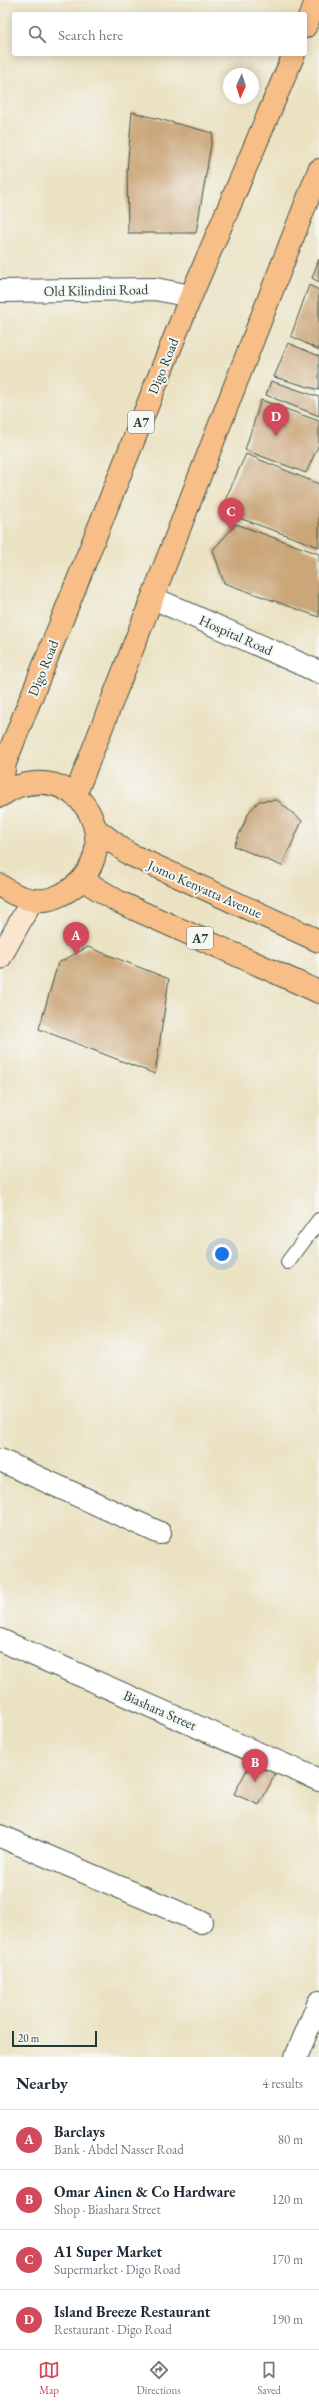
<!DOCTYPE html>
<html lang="en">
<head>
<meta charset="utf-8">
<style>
  body { margin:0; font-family:"EB Garamond",serif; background:#f2f2f3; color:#1f2937 }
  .compass { position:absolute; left:223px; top:68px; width:36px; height:36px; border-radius:50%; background:#fff; box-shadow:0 2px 10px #0003; rotate:184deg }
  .scale { position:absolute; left:12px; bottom:10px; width:85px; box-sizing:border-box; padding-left:4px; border:2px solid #1f3d34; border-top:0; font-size:11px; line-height:14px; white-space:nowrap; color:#1f3d34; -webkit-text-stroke:3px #f6f6f2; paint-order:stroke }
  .you { position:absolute; left:222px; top:1254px; width:14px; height:14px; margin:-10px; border:3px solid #fff; border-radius:50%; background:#1a73e8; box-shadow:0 0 0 6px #1a73e833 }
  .badge { display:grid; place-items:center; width:26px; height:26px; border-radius:50%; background:#d1495b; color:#fff; font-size:13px; font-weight:700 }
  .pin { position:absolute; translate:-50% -33px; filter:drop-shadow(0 1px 2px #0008) }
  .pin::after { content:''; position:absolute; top:21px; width:14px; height:12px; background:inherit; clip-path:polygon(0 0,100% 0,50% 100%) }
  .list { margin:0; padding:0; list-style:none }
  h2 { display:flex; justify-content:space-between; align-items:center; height:52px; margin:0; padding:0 16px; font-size:17px }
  h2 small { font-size:13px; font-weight:400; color:#747a83 }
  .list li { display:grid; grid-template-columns:26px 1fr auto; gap:12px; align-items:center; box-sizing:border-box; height:60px; padding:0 16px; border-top:1px solid #e0e1e3 }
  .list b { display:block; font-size:15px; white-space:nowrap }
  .list p { margin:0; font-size:13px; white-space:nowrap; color:#747a83 }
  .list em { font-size:13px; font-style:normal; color:#747a83 }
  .icon { flex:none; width:22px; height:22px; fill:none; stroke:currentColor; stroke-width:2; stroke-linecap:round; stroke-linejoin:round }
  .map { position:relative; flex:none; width:319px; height:2057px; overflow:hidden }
  .search { position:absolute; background:#fff; box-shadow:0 2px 10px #0003; left:12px; right:12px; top:12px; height:44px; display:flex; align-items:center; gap:10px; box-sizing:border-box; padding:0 14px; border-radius:4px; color:#747a83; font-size:15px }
  .sheet { height:292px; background:#fff }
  nav { display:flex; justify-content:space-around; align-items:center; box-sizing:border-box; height:56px; border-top:1px solid #e0e1e3; background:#fff; font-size:11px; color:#747a83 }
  nav a { display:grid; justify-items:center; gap:2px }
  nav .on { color:#d1495b }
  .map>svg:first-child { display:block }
</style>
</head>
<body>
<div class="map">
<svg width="319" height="2057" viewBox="0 0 319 2057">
  <rect width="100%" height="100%" fill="#f6f6f2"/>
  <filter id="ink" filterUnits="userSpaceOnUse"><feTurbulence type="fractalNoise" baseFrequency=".025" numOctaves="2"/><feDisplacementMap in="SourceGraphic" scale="8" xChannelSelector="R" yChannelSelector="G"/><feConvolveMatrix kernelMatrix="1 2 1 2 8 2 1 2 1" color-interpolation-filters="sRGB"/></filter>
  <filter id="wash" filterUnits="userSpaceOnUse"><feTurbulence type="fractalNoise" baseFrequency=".012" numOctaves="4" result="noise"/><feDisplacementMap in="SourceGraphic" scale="16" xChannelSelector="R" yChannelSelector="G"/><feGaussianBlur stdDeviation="0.9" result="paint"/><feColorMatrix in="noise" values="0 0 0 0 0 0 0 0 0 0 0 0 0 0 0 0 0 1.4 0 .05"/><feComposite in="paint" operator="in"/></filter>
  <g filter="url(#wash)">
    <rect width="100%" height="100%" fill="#ebe2c2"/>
    <g id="blocks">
      <path fill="#caa679" d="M 132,112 L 213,133 L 196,233 L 128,233 L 127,171 Z
        M 319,259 L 319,282 L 312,278 Z
        M 309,285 L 319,290 L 319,350 L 291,336 Z
        M 288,343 L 319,356 L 319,390 L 274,377 Z
        M 271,381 L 319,397 L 319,416 L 266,395 Z
        M 261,400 L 319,421 L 319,444 L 306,473 L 245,450 Z
        M 246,454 L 319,484 L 319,547 L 220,511 Z
        M 236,524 L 319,554 L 319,617 L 224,583 L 213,550 Z
        M 277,800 L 302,821 L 282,866 L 234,846 L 249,812 L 259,801 Z
        M 88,947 L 169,979 L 155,1074 L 39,1029 L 58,963 Z
        M 252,1760 L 277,1771 L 259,1805 L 234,1794 Z"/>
    </g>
  </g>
  <g filter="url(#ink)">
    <use href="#blocks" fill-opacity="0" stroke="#3e5649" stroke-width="1"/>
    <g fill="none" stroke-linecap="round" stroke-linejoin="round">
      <defs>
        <path id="lane" d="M 288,1262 L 319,1220"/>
        <path id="street" d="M 0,291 L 155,289 L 191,296
          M 153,598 L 319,672
          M 0,1460 L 160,1533
          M 0,1640 L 319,1780
          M 0,1836 L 201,1922
          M 296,2057 L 319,2002"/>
        <path id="secondary" d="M 0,958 L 32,900"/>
        <path id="highway" d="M 305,27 L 317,0
          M 0,795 L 5,763 L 191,296 L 294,54
          M 0,796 C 6,793 12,788 19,786 C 93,764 130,866 56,897 C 37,905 15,897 0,885
          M 75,796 L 319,170
          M 96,829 L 129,854 L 319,941
          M 83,880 L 119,902 L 319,992"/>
      </defs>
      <use href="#lane" stroke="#3e5649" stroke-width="16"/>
      <use href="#street" stroke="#3e5649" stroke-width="24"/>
      <use href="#secondary" stroke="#3e5649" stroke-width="24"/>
      <use href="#highway" stroke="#3e5649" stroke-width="24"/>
      <use href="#lane" stroke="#fff" stroke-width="14"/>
      <use href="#street" stroke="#fff" stroke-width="22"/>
      <use href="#secondary" stroke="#fce5cf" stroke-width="22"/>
      <use href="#highway" stroke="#f7be87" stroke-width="22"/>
    </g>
  </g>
  <g text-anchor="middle" stroke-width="4" stroke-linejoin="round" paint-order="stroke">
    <g fill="#f6f6f2" stroke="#60746d" stroke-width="1">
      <rect x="128" y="411" width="26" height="22" rx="3"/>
      <rect x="187" y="927" width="26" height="22" rx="3"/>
    </g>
    <g font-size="13" font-weight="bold" fill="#1f3d34">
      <text x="141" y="427">A7</text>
      <text x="200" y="943">A7</text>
    </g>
    <g font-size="14" fill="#1f3d34" stroke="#f6f6f2">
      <text transform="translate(96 290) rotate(-1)" y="5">Old Kilindini Road</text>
      <text transform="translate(163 366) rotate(-68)" y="5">Digo Road</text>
      <text transform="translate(236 635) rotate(24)" y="5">Hospital Road</text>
      <text transform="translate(43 668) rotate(-68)" y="5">Digo Road</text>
      <text transform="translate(205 889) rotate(24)" y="5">Jomo Kenyatta Avenue</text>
      <text transform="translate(160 1710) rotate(24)" y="5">Biashara Street</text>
    </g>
  </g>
</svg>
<svg class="compass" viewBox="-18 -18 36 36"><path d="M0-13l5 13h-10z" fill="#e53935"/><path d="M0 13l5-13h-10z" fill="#747a83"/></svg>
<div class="scale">20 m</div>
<div class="you"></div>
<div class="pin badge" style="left:76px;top:955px">A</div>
<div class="pin badge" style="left:255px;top:1782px">B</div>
<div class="pin badge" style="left:231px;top:531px">C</div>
<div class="pin badge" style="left:276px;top:436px">D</div>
<div class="search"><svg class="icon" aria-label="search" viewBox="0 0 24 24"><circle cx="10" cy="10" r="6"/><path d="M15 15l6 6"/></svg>Search here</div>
</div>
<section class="sheet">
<h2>Nearby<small>4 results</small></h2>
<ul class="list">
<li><span class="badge">A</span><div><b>Barclays</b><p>Bank · Abdel Nasser Road</p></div><em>80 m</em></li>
<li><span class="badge">B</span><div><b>Omar Ainen &amp; Co Hardware</b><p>Shop · Biashara Street</p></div><em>120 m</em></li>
<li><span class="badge">C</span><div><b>A1 Super Market</b><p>Supermarket · Digo Road</p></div><em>170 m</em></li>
<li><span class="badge">D</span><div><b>Island Breeze Restaurant</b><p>Restaurant · Digo Road</p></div><em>190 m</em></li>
</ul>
</section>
<nav>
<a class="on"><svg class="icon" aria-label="map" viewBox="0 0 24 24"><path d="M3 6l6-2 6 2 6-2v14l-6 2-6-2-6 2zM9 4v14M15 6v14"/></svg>Map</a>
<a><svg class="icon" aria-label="directions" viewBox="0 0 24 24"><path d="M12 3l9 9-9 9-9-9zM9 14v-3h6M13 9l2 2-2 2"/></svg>Directions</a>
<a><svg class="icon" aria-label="saved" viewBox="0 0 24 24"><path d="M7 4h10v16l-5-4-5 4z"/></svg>Saved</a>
</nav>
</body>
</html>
